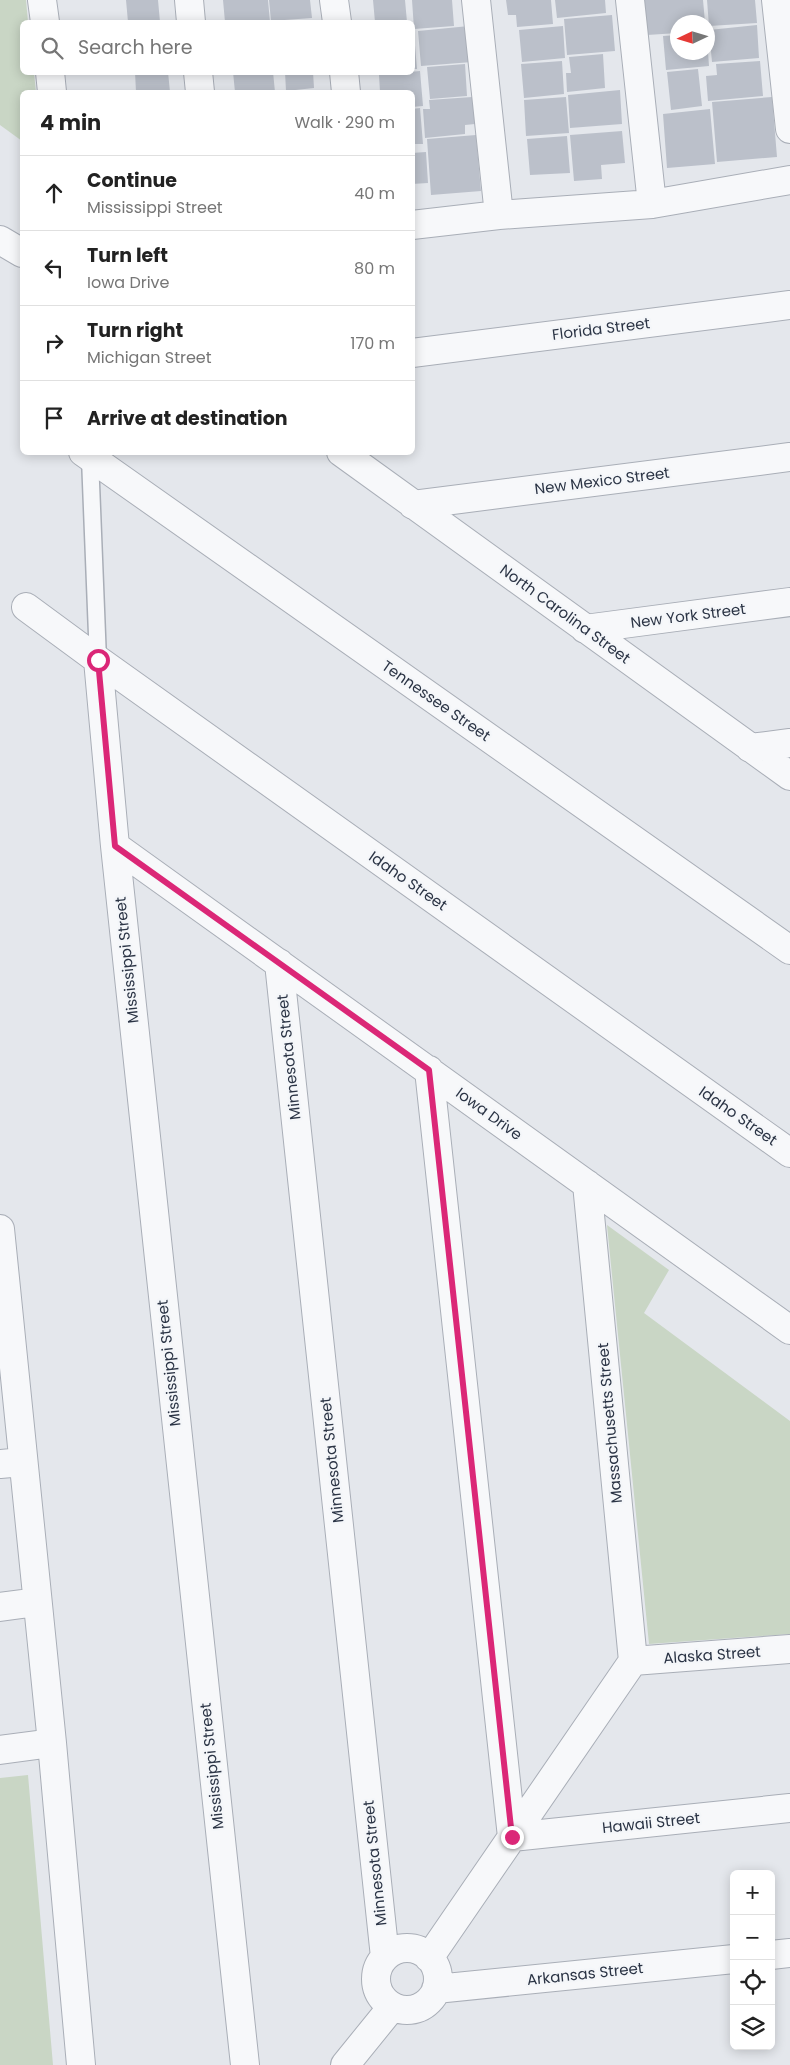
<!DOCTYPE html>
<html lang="en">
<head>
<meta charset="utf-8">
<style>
  body { margin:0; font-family:Poppins,sans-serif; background:#f2f2f2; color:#222 }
  .controls { position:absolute; right:15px; bottom:15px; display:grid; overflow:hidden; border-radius:8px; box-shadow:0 2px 12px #0003 }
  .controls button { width:45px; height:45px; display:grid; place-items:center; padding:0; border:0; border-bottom:1px solid #e0e0e0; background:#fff; color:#222; font:25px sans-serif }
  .compass { position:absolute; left:670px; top:15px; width:45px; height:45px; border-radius:50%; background:#fff; box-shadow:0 2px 12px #0003; rotate:266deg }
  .stop { position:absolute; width:15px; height:15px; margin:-11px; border:4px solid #db2777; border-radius:50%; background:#fff }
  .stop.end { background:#db2777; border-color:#fff; box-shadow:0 1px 5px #0008 }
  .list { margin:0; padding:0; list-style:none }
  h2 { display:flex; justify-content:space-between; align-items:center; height:65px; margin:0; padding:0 20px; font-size:21px }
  h2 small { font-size:16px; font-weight:400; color:#767676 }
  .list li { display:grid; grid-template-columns:32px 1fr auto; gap:15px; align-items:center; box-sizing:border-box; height:75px; padding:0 20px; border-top:1px solid #e0e0e0 }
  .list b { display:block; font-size:19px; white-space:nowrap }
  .list p { margin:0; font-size:16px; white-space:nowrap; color:#767676 }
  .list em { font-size:16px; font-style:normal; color:#767676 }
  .icon { flex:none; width:28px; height:28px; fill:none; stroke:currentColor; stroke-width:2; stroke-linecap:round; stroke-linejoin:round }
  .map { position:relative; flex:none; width:790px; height:2065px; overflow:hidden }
  .search { position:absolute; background:#fff; box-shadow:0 2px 12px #0003; left:20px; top:20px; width:395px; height:55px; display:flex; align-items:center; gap:12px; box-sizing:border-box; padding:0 18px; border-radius:8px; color:#767676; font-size:19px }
  .panel { position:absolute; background:#fff; box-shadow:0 2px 12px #0003; left:20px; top:90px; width:395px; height:365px; border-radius:8px }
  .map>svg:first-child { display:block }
</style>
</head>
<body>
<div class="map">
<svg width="790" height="2065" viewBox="0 0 790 2065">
  <rect width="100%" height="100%" fill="#e4e7ec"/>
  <path fill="#c9d6c5" d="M 0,0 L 26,0 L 28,22 L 22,22 L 22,72 L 34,73 L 36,92 L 22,92 L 22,141 L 0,125 Z
    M 607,1225 L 669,1270 L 644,1313 L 790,1421 L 790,1634 L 649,1644 Z
    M 28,1775 L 53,2065 L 0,2065 L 0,1778 Z"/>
  <path fill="#bbc0ca" d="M 126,0 L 158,0 L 160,22 L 128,22 Z
    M 223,0 L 268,0 L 270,22 L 225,22 Z
    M 269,0 L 310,0 L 312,18 L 271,21 Z
    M 373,0 L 405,0 L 407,22 L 375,22 Z
    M 412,0 L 452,0 L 454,26 L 414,29 Z
    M 506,0 L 551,0 L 553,24 L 517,27 L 516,15 L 508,15 Z
    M 555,0 L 605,0 L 606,13 L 557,18 Z
    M 644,0 L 703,0 L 705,22 L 678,22 L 678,33 L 647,35 Z
    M 707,0 L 755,0 L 757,23 L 709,26 Z
    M 612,15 L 615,51 L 567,55 L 564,19 Z
    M 308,20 L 308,22 L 292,22 L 292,21 Z
    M 757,25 L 759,58 L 712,62 L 709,30 Z
    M 469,26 L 472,62 L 421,66 L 418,31 Z
    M 563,26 L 565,58 L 522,62 L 519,30 Z
    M 412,34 L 414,34 L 417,69 L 412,69 Z
    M 678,35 L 678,52 L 708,52 L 709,66 L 666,70 L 663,36 Z
    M 603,54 L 605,88 L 567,92 L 566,73 L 571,73 L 569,57 Z
    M 562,61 L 564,94 L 524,98 L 521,64 Z
    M 760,61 L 763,96 L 708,101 L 706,76 L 717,75 L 716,64 Z
    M 465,64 L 467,96 L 430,99 L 427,67 Z
    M 698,69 L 702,106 L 671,110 L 667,72 Z
    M 420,71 L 423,106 L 412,107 L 412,92 L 380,92 L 379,75 Z
    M 135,72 L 168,72 L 170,92 L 136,92 Z
    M 233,72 L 273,72 L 275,92 L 235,92 Z
    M 285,72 L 313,72 L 314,88 L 286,91 Z
    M 620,90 L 622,124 L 570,128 L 568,95 Z
    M 472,97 L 475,124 L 465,125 L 465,134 L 425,138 L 423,109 L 430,109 L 429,100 Z
    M 566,97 L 569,133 L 526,136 L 524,100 Z
    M 772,97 L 777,157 L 717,162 L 712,102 Z
    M 420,108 L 423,144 L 412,144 L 412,109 Z
    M 710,109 L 715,164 L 667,168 L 663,114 Z
    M 622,131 L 625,163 L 601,165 L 602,179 L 574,181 L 570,135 Z
    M 476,135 L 481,191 L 431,195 L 427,139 Z
    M 567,136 L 570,173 L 530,175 L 527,139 Z
    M 426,152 L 428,183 L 412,184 L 412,153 Z"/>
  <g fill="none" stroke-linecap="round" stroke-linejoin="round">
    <defs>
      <path id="lane" d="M 90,458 L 98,660"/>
      <path id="street" d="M 42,0 L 45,22
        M 189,0 L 191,22
        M 334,0 L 337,22
        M 476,0 L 499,215
        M 630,0 L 652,204
        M 776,0 L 790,129
        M 50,72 L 52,92
        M 198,72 L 200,92
        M 344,72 L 346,92
        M 412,225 L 499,215 L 652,204 L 790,180
        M 0,240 L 22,253
        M 412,353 L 790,305
        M 83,452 L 790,950
        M 341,452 L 790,776
        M 413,505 L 790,457
        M 26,607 L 98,660 L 790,1153
        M 585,629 L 790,602
        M 98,660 L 115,846 L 245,2065
        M 750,748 L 790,743
        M 115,846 L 790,1330
        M 279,963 L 385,1957
        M 429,1070 L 512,1837 L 790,1808
        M 587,1184 L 633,1661
        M 0,1229 L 52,1743 L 81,2065
        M 0,1464 L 23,1462
        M 0,1607 L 37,1602
        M 633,1661 L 790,1649
        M 0,1750 L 52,1743
        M376 1979a31 31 0 1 1 62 0a31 31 0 1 1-62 0Z
        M 771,1955 L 790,1953
        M 429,1958 L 633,1661
        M 436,1989 L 734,1959
        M 345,2065 L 392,2007"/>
    </defs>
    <use href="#lane" stroke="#a9aeb7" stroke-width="19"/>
    <use href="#street" stroke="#a9aeb7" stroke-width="30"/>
    <use href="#lane" stroke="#f7f8fa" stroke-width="16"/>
    <use href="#street" stroke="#f7f8fa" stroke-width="28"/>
  </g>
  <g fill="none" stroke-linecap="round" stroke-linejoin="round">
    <path stroke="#db2777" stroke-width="6" d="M 98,660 L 115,846 L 429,1070 L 512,1837"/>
  </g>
  <g text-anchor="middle" stroke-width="4.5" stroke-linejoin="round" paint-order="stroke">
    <g font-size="15" fill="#2b3445" stroke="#f4f6f9">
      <text transform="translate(601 329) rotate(-7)" y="5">Florida Street</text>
      <text transform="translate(602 481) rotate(-7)" y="5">New Mexico Street</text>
      <text transform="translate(565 614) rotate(36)" y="5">North Carolina Street</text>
      <text transform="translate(688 616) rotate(-7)" y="5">New York Street</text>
      <text transform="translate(436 701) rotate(35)" y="5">Tennessee Street</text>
      <text transform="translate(408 881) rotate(35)" y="5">Idaho Street</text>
      <text transform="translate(127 960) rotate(-96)" y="5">Mississippi Street</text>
      <text transform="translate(289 1057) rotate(-96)" y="5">Minnesota Street</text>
      <text transform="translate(489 1114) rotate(36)" y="5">Iowa Drive</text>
      <text transform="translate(738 1116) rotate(35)" y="5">Idaho Street</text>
      <text transform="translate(169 1363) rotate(-96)" y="5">Mississippi Street</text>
      <text transform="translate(610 1423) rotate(-95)" y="5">Massachusetts Street</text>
      <text transform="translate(332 1460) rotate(-96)" y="5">Minnesota Street</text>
      <text transform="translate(712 1655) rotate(-4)" y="5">Alaska Street</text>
      <text transform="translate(212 1766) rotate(-96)" y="5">Mississippi Street</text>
      <text transform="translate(651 1823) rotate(-6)" y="5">Hawaii Street</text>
      <text transform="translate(375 1863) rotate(-96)" y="5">Minnesota Street</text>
      <text transform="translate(585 1974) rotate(-6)" y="5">Arkansas Street</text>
    </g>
  </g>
</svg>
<div class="controls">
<button>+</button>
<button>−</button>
<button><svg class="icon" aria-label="locate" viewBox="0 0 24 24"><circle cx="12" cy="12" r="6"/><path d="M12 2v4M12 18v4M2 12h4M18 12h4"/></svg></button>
<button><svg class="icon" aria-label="layers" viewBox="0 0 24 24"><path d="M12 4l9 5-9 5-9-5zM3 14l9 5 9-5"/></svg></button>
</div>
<svg class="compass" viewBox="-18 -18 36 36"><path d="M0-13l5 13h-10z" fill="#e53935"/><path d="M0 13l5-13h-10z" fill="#767676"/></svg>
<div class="stop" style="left:98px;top:660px"></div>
<div class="stop end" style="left:512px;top:1837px"></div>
<div class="search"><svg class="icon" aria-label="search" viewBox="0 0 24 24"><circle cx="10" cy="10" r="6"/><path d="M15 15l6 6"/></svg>Search here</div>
<section class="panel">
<h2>4 min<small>Walk · 290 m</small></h2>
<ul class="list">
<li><svg class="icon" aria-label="ahead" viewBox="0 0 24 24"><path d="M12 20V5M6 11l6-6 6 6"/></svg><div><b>Continue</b><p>Mississippi Street</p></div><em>40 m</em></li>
<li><svg class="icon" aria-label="left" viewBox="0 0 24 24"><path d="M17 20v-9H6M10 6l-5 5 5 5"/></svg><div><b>Turn left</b><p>Iowa Drive</p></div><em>80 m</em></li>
<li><svg class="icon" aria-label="right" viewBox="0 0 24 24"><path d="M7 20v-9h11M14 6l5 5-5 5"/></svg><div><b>Turn right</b><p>Michigan Street</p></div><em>170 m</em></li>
<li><svg class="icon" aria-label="arrive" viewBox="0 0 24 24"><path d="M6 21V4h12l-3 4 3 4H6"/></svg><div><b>Arrive at destination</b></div></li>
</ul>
</section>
</div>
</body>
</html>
